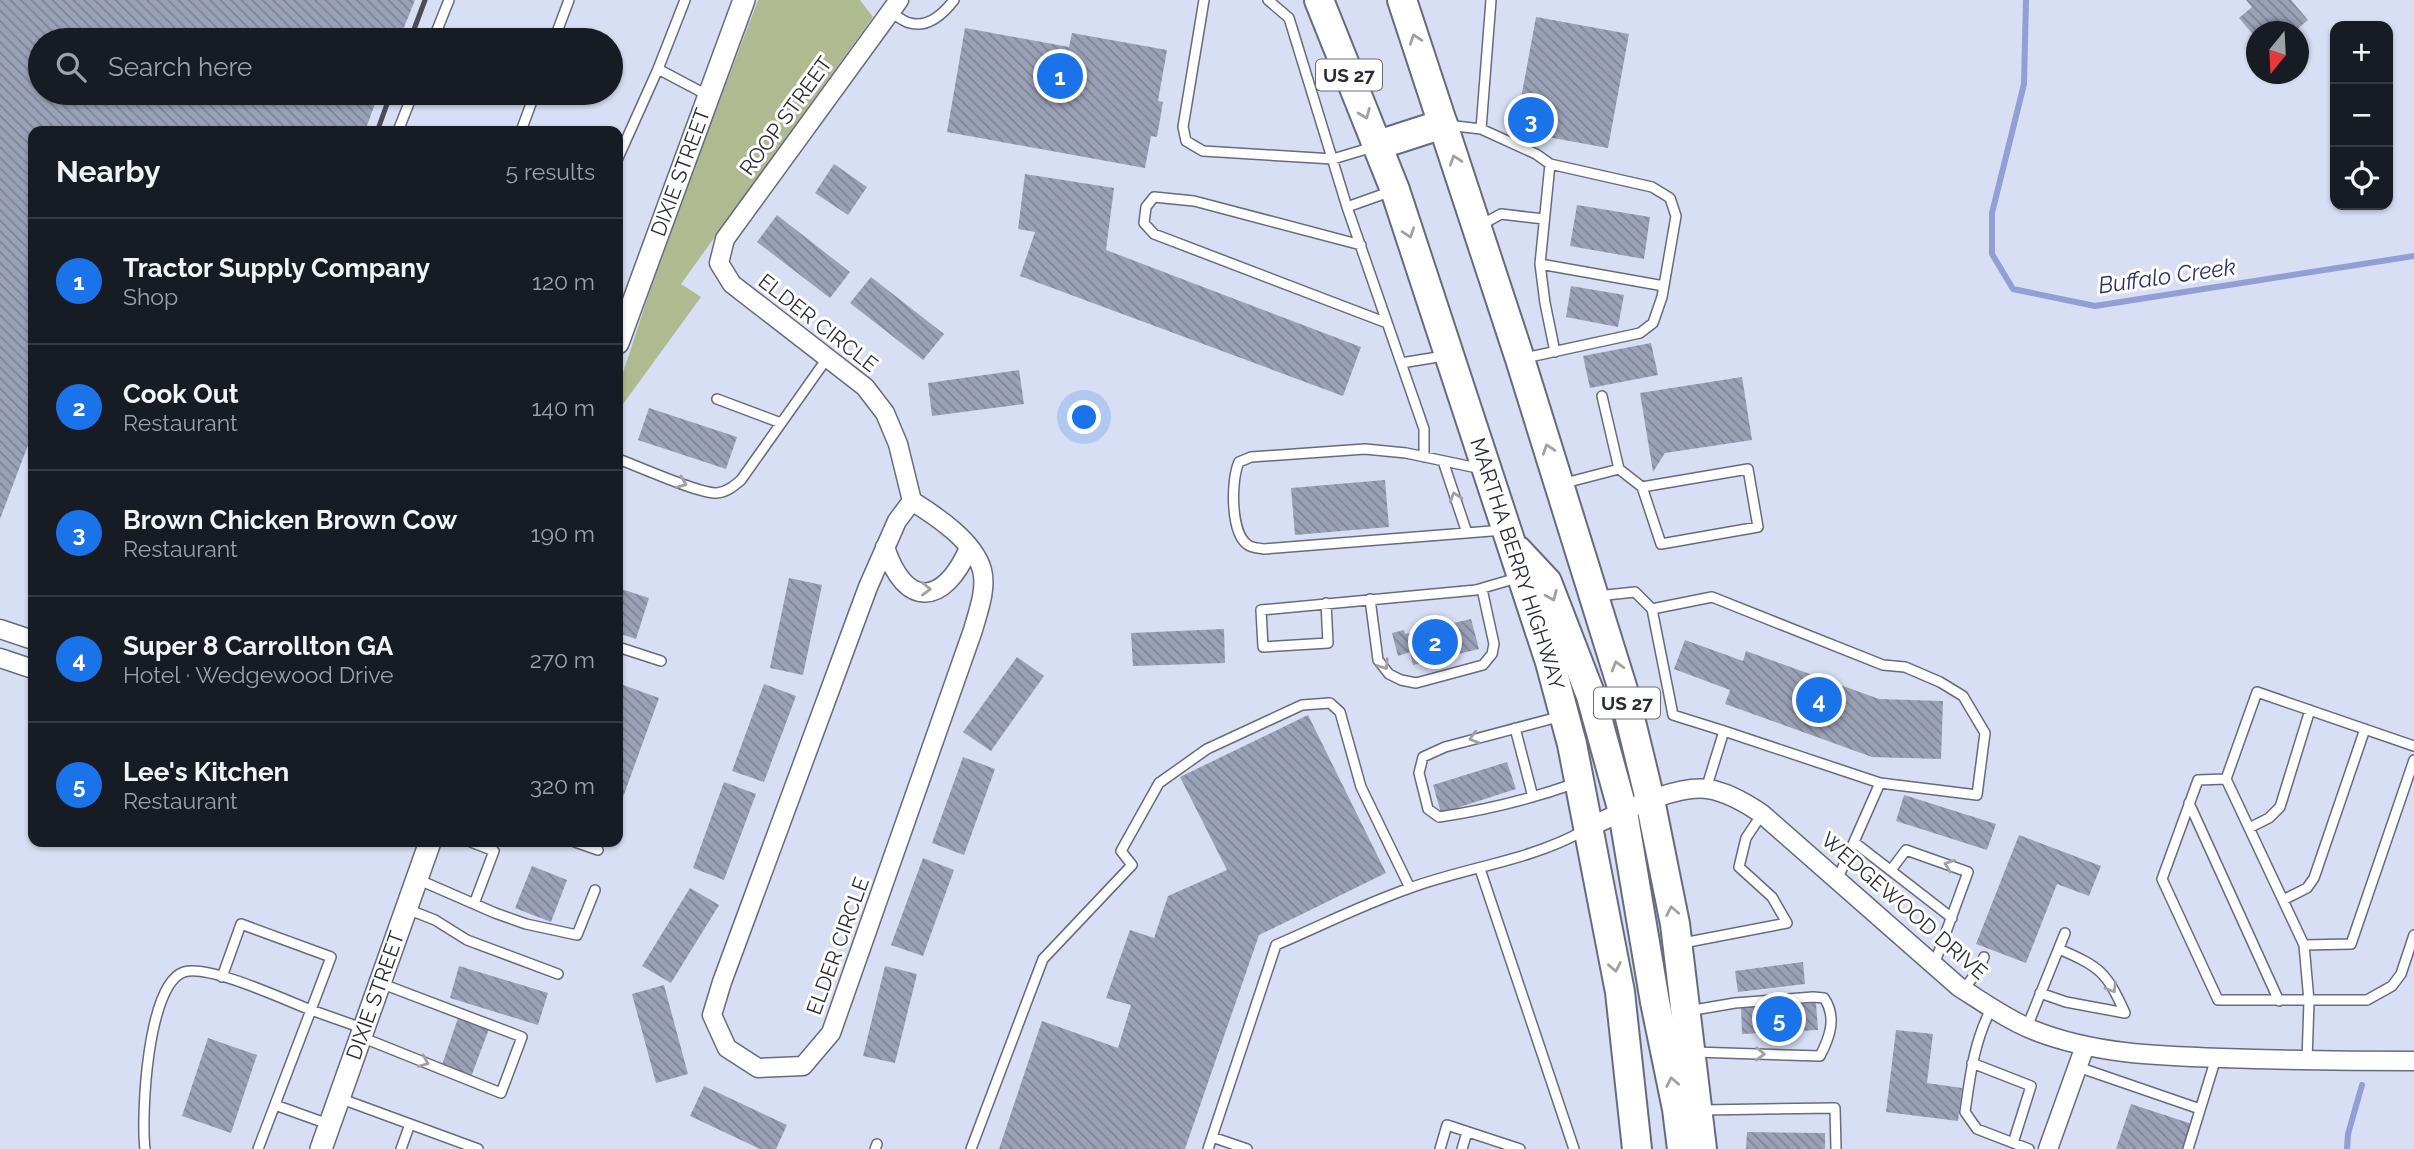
<!DOCTYPE html>
<html lang="en">
<head>
<meta charset="utf-8">
<style>
  body { margin:0; font-family:Raleway,sans-serif; background:#242831; color:#f1f3f6 }
  .controls { position:absolute; right:21px; top:21px; display:grid; overflow:hidden; border-radius:14px; box-shadow:0 2px 5px #0004 }
  .controls button { width:63px; height:63px; display:grid; place-items:center; padding:0; border:0; border-bottom:2px solid #363941; background:#171b24; color:#f1f3f6; font:35px sans-serif }
  .compass { position:absolute; left:2246px; top:21px; width:63px; height:63px; border-radius:50%; background:#171b24; box-shadow:0 2px 5px #0004; rotate:198deg }
  .you { position:absolute; left:1085px; top:418px; width:24px; height:24px; margin:-18px; border:5px solid #fff; border-radius:50%; background:#1a73e8; box-shadow:0 0 0 10px #1a73e833 }
  .badge { display:grid; place-items:center; width:46px; height:46px; border-radius:50%; background:#1a73e8; color:#fff; font-size:23px; font-weight:700 }
  .pin { position:absolute; translate:-50% -50%; border:4px solid #fff; box-shadow:0 2px 7px #0006 }
  .list { margin:0; padding:0; list-style:none }
  h2 { display:flex; justify-content:space-between; align-items:center; height:91px; margin:0; padding:0 28px; font-size:30px }
  h2 small { font-size:23px; font-weight:400; color:#9ea1a6 }
  .list li { display:grid; grid-template-columns:46px 1fr auto; gap:21px; align-items:center; box-sizing:border-box; height:126px; padding:0 28px; border-top:2px solid #363941 }
  .list b { display:block; font-size:26px; white-space:nowrap }
  .list p { margin:0; font-size:23px; white-space:nowrap; color:#9ea1a6 }
  .list em { font-size:23px; font-style:normal; color:#9ea1a6 }
  .icon { flex:none; width:38px; height:38px; fill:none; stroke:currentColor; stroke-width:2; stroke-linecap:round; stroke-linejoin:round }
  .map { position:relative; flex:none; width:2414px; height:1149px; overflow:hidden }
  .search { position:absolute; background:#171b24; box-shadow:0 2px 5px #0004; left:28px; top:28px; width:595px; height:77px; display:flex; align-items:center; gap:18px; box-sizing:border-box; padding:0 24px; border-radius:38px; color:#9ea1a6; font-size:26px }
  .panel { position:absolute; background:#171b24; box-shadow:0 2px 5px #0004; left:28px; top:126px; width:595px; height:721px; border-radius:14px }
  .map>svg:first-child { display:block }
</style>
</head>
<body>
<div class="map">
<svg width="2414" height="1149" viewBox="0 0 2414 1149">
  <defs>
    <pattern id="building-back-hatch" width="6" height="6" patternUnits="userSpaceOnUse" patternTransform="scale(1.75)"><rect width="6" height="6" fill="#9ba1b6"/><path d="M-1 5l2 2M0 0l6 6M5-1l2 2" fill="none" stroke="#7f8495"/></pattern>
  </defs>
  <rect width="100%" height="100%" fill="#d8def4"/>
  <path fill="#b0ba91" d="M 758,0 L 860,0 L 873,17 L 681,284 L 701,297 L 618,411 L 618,388 L 667,239 Z"/>
  <g fill="none" stroke-linecap="round" stroke-linejoin="round">
    <path stroke="#929ed4" stroke-width="6" d="M 2026,0 L 2024,84 L 1992,213 L 1992,254 L 2013,289 L 2095,306 L 2414,256
      M 2347,1149 L 2348,1134 L 2362,1085"/>
  </g>
  <path fill="url(#building-back-hatch)" d="M 0,0 L 415,0 L 399,40 L 40,40 L 40,93 L 379,93 L 365,131 L 33,131 L 33,432 L 0,519 Z
    M 2246,0 L 2291,0 L 2308,20 L 2294,32 L 2278,32 L 2273,25 L 2265,32 L 2256,32 L 2256,38 L 2239,18 L 2252,7 Z
    M 1536,17 L 1629,34 L 1608,148 L 1515,131 Z
    M 965,28 L 1069,47 L 1072,33 L 1167,50 L 1158,101 L 1163,102 L 1157,137 L 1151,136 L 1145,168 L 947,132 Z
    M 834,164 L 867,187 L 848,215 L 815,193 Z
    M 1025,174 L 1114,188 L 1106,250 L 1361,347 L 1343,396 L 1020,276 L 1035,232 L 1018,229 Z
    M 1577,205 L 1650,217 L 1644,259 L 1570,246 Z
    M 777,215 L 850,272 L 830,298 L 757,242 Z
    M 871,277 L 944,334 L 923,360 L 850,303 Z
    M 1571,286 L 1624,295 L 1618,327 L 1566,317 Z
    M 1651,343 L 1658,375 L 1590,388 L 1583,356 Z
    M 1019,370 L 1024,404 L 932,416 L 928,383 Z
    M 1742,377 L 1752,440 L 1665,453 L 1653,472 L 1640,393 Z
    M 649,408 L 737,437 L 726,469 L 638,440 Z
    M 1385,480 L 1389,527 L 1295,535 L 1291,488 Z
    M 789,578 L 822,585 L 803,675 L 770,668 Z
    M 618,588 L 649,598 L 636,639 L 618,633 Z
    M 1471,619 L 1479,649 L 1413,665 L 1410,652 L 1398,656 L 1392,633 L 1404,630 L 1405,634 Z
    M 1224,629 L 1225,663 L 1133,666 L 1131,633 Z
    M 1685,640 L 1743,661 L 1746,651 L 1879,699 L 1943,701 L 1941,759 L 1872,757 L 1725,704 L 1730,690 L 1674,669 Z
    M 1017,657 L 1044,676 L 991,751 L 963,732 Z
    M 618,683 L 659,698 L 618,811 Z
    M 764,684 L 796,696 L 764,782 L 732,771 Z
    M 1308,715 L 1386,873 L 1259,935 L 1185,1149 L 999,1149 L 1042,1021 L 1118,1048 L 1131,1005 L 1106,998 L 1130,930 L 1154,938 L 1168,896 L 1227,870 L 1180,777 Z
    M 963,757 L 995,769 L 964,855 L 932,843 Z
    M 1507,762 L 1516,789 L 1441,813 L 1433,785 Z
    M 724,782 L 756,794 L 724,880 L 693,868 Z
    M 1904,795 L 1996,824 L 1987,850 L 1896,821 Z
    M 2019,835 L 2101,866 L 2089,896 L 2057,884 L 2026,963 L 1976,944 Z
    M 923,858 L 954,870 L 923,956 L 891,945 Z
    M 532,866 L 567,880 L 551,922 L 515,908 Z
    M 690,888 L 719,905 L 671,983 L 642,966 Z
    M 1803,962 L 1805,984 L 1738,992 L 1735,971 Z
    M 459,966 L 548,993 L 538,1025 L 450,998 Z
    M 885,966 L 917,974 L 895,1063 L 863,1056 Z
    M 664,985 L 688,1074 L 656,1083 L 632,994 Z
    M 1816,1003 L 1818,1030 L 1742,1034 L 1741,1007 Z
    M 458,1018 L 489,1029 L 471,1077 L 442,1065 Z
    M 1896,1030 L 1933,1034 L 1927,1083 L 1962,1088 L 1958,1121 L 1886,1112 Z
    M 208,1038 L 257,1055 L 231,1133 L 182,1116 Z
    M 704,1086 L 787,1125 L 776,1149 L 760,1149 L 690,1116 Z
    M 2131,1104 L 2192,1124 L 2183,1149 L 2116,1149 Z
    M 1747,1132 L 1825,1133 L 1825,1149 L 1746,1149 Z"/>
  <g fill="none" stroke-linecap="round" stroke-linejoin="round">
    <defs>
      <path id="service" d="M 1204,0 L 1183,127 L 1186,141 L 1203,151 L 1333,159 L 1373,147
        M 1268,0 L 1289,18 L 1347,207 L 1424,429 L 1424,457
        M 890,12 C 896,15 904,22 910,23 C 928,28 944,13 954,0
        M 433,40 L 449,0
        M 554,40 L 569,0
        M 658,69 L 685,0
        M 1447,125 L 1481,129 L 1536,154 L 1550,164 L 1652,187 L 1670,198 L 1676,216 L 1662,297 L 1653,323 L 1640,333 L 1525,358
        M 1481,129 L 1491,0
        M 398,131 L 413,93
        M 521,131 L 535,93
        M 618,158 L 658,69 L 709,96
        M 1550,164 L 1540,264 L 1545,303 L 1555,352
        M 1347,207 L 1392,191
        M 1481,225 L 1501,214 L 1544,219
        M 1361,245 L 1194,201 L 1154,197 L 1146,207 L 1144,223 L 1154,234 L 1387,323
        M 1540,264 L 1664,286
        M 1401,363 L 1444,356
        M 717,399 L 781,423
        M 618,459 C 638,466 699,494 717,493 C 727,492 734,486 741,480 L 828,357
        M 1443,461 L 1467,533
        M 1482,469 L 1406,453 L 1365,449 L 1251,457 L 1239,462 C 1231,479 1230,533 1248,545 C 1252,548 1259,548 1264,549 L 1504,530
        M 1619,469 L 1642,487 L 1661,544 L 1758,527 L 1748,469 L 1642,487
        M 1561,484 L 1619,469 L 1602,396
        M 1597,596 L 1635,592 L 1652,609 L 1673,715 L 1724,731
        M 1370,599 L 1378,660 L 1389,674 L 1401,680 L 1416,683 L 1483,665 L 1492,654 L 1494,644 L 1482,589
        M 1326,603 L 1328,643 L 1263,647 L 1261,610 L 1476,590 L 1517,578
        M 1652,609 L 1712,597 L 1883,665 L 1905,667 L 1940,682 L 1963,696 L 1985,733 L 1977,795 L 1880,783
        M 618,647 L 661,661
        M 1562,716 L 1445,747 L 1423,757 L 1419,773 L 1428,809 L 1439,817 C 1486,810 1531,799 1576,783
        M 1515,728 L 1533,797
        M 2226,779 L 2198,780 L 2162,879 L 2218,1000 L 2367,1000 L 2392,986 L 2401,974 L 2414,935
        M 1706,789 L 1724,731 L 1880,783 L 1838,878
        M 2189,803 L 2279,1001
        M 2249,828 L 2269,818 L 2280,807 L 2310,710
        M 471,842 L 494,851 L 474,904
        M 575,842 L 598,850
        M 1854,842 L 1952,918
        M 1480,869 L 1574,1149
        M 1891,870 L 1906,850 L 1968,872 L 1934,965
        M 417,879 L 495,913 L 526,924 L 577,935 L 595,890
        M 2283,900 L 2307,888 L 2314,878 L 2365,729
        M 407,909 L 435,920 L 467,940 L 558,974
        M 1683,943 L 1787,923 L 1772,897 L 1739,867 L 1746,838 L 1762,814
        M 2304,945 L 2351,944 L 2414,760
        M 1963,990 L 1977,972 L 1984,957
        M 2040,993 L 2066,1002 L 2125,1013 C 2106,971 2100,967 2059,949
        M 1991,1009 C 1974,1042 1970,1076 1965,1112 L 1977,1129 L 2029,1149
        M 1688,1011 L 1735,1003 L 1813,997 L 1824,998 C 1837,1017 1830,1037 1820,1056 L 1694,1052
        M 2027,1027 L 2065,933
        M 361,1037 L 501,1093 L 522,1037 L 380,983
        M 2307,1061 L 2309,1001 L 2304,945 L 2226,779 L 2257,692 L 2414,746
        M 1972,1063 L 2031,1086 L 2013,1143
        M 2078,1067 L 2200,1109
        M 339,1098 L 478,1149
        M 275,1105 L 328,1124
        M 1702,1110 L 1835,1108 L 1836,1149
        M 1212,1137 L 1247,1149
        M 145,1149 C 141,1116 147,984 184,972 C 208,964 285,1000 311,1010 L 331,957 L 241,924 L 222,977
        M 258,1149 L 311,1010 L 362,1028
        M 401,1149 L 410,1124
        M 875,1149 L 877,1144
        M 971,1149 L 1043,959 L 1132,865 L 1121,851 L 1159,783 L 1207,749 L 1302,705 L 1330,703 L 1340,712 L 1361,787 L 1410,888
        M 1208,1149 L 1276,945 C 1320,926 1364,904 1410,888 C 1467,867 1529,861 1583,831
        M 1440,1149 L 1447,1125 L 1520,1149
        M 1462,1149 L 1467,1132
        M 2188,1149 L 2216,1058"/>
      <path id="minor" d="M 899,0 L 725,239 L 719,263 L 732,284 L 865,387 L 885,413 L 898,444 L 912,501
        M 912,501 C 936,516 974,541 982,570 C 987,589 978,612 973,630 L 831,1033 L 803,1066 L 758,1068 L 727,1048 L 712,1015 L 722,982 L 868,587 L 897,521 Z
        M 885,547 C 905,609 944,606 969,548
        M 0,629 L 33,640
        M 0,658 L 33,669
        M 1589,827 C 1619,814 1674,784 1708,789 C 1727,792 1746,803 1762,814 L 1959,987 C 1983,1002 2006,1019 2033,1030 C 2093,1054 2158,1056 2222,1058 C 2286,1060 2350,1061 2414,1061
        M 2048,1149 L 2085,1046"/>
      <g id="tertiary">
        <path id="s1" d="M 618,343 L 744,0"/>
        <path id="s2" d="M 321,1149 L 430,842"/>
      </g>
      <g id="primary">
        <path id="s3" d="M 1319,0 L 1395,190 L 1550,662 L 1572,744 L 1620,992 L 1637,1149"/>
        <path d="M 1402,0 L 1520,359 L 1624,693 L 1650,800 L 1675,924 L 1702,1149"/>
        <path d="M 1378,145 L 1443,124"/>
        <path d="M 1518,551 L 1547,582 L 1591,696 L 1623,812 L 1655,1002 L 1677,1109 L 1682,1149"/>
      </g>
    </defs>
    <use href="#service" stroke="#676b7f" stroke-width="12"/>
    <use href="#minor" stroke="#676b7f" stroke-width="21"/>
    <use href="#tertiary" stroke="#676b7f" stroke-width="24"/>
    <use href="#primary" stroke="#676b7f" stroke-width="32"/>
    <use href="#service" stroke="#fff" stroke-width="9"/>
    <use href="#minor" stroke="#fff" stroke-width="18"/>
    <use href="#tertiary" stroke="#fff" stroke-width="21"/>
    <use href="#primary" stroke="#fff" stroke-width="28"/>
    <path stroke="#494b57" stroke-width="5" d="M 410,40 L 425,0
      M 378,129 L 391,93"/>
  </g>
  <defs><path id="oneway-chevron" d="M-2-3.5L2.5 0L-2 3.5" fill="none" stroke-width="1.6" stroke-linecap="round" stroke-linejoin="round" transform="scale(1.75)"/></defs>
  <g stroke="#a0a0a5">
    <use href="#oneway-chevron" transform="translate(1415 39) rotate(-108)"/>
    <use href="#oneway-chevron" transform="translate(1365 114) rotate(68)"/>
    <use href="#oneway-chevron" transform="translate(1455 160) rotate(-108)"/>
    <use href="#oneway-chevron" transform="translate(1409 233) rotate(72)"/>
    <use href="#oneway-chevron" transform="translate(1548 449) rotate(-108)"/>
    <use href="#oneway-chevron" transform="translate(682 483) rotate(21)"/>
    <use href="#oneway-chevron" transform="translate(1455 497) rotate(-108)"/>
    <use href="#oneway-chevron" transform="translate(926 589) rotate(1)"/>
    <use href="#oneway-chevron" transform="translate(1552 596) rotate(67)"/>
    <use href="#oneway-chevron" transform="translate(1384 665) rotate(56)"/>
    <use href="#oneway-chevron" transform="translate(1617 666) rotate(-106)"/>
    <use href="#oneway-chevron" transform="translate(1474 738) rotate(164)"/>
    <use href="#oneway-chevron" transform="translate(1949 865) rotate(-161)"/>
    <use href="#oneway-chevron" transform="translate(1672 911) rotate(-101)"/>
    <use href="#oneway-chevron" transform="translate(1615 967) rotate(79)"/>
    <use href="#oneway-chevron" transform="translate(2112 988) rotate(59)"/>
    <use href="#oneway-chevron" transform="translate(1760 1054) rotate(2)"/>
    <use href="#oneway-chevron" transform="translate(424 1062) rotate(22)"/>
    <use href="#oneway-chevron" transform="translate(1672 1082) rotate(-101)"/>
  </g>
  <g text-anchor="middle" stroke-width="6" stroke-linejoin="round" paint-order="stroke">
    <g fill="#fff" stroke="#6b6c72" stroke-width="2">
      <rect x="1316" y="59.5" width="66" height="31" rx="5"/>
      <rect x="1594" y="687.5" width="66" height="31" rx="5"/>
    </g>
    <g font-size="19" font-weight="bold" fill="#2b2d36">
      <text x="1349" y="82">US 27</text>
      <text x="1627" y="710">US 27</text>
    </g>
    <g font-size="21" fill="#2b2d36" stroke="#fff">
      <text transform="translate(786 116) rotate(-54)" y="7">ROOP STREET</text>
      <text dy="7" stroke="none"><textPath href="#s1" startOffset="182">DIXIE STREET</textPath></text>
      <text transform="translate(818 323) rotate(38)" y="7">ELDER CIRCLE</text>
      <text dy="7" stroke="none"><textPath href="#s3" startOffset="598">MARTHA BERRY HIGHWAY</textPath></text>
      <text transform="translate(1904 906) rotate(41)" y="7">WEDGEWOOD DRIVE</text>
      <text transform="translate(838 946) rotate(-70)" y="7">ELDER CIRCLE</text>
      <text dy="7" stroke="none"><textPath href="#s2" startOffset="163">DIXIE STREET</textPath></text>
    </g>
    <g font-size="23" font-style="italic" fill="#293070" stroke="#fff">
      <text transform="translate(2167 276) rotate(-8)" y="8">Buffalo Creek</text>
    </g>
  </g>
</svg>
<div class="controls">
<button>+</button>
<button>−</button>
<button><svg class="icon" aria-label="locate" viewBox="0 0 24 24"><circle cx="12" cy="12" r="6"/><path d="M12 2v4M12 18v4M2 12h4M18 12h4"/></svg></button>
</div>
<svg class="compass" viewBox="-18 -18 36 36"><path d="M0-13l5 13h-10z" fill="#e53935"/><path d="M0 13l5-13h-10z" fill="#9ea1a6"/></svg>
<div class="you"></div>
<div class="pin badge" style="left:1060px;top:76px">1</div>
<div class="pin badge" style="left:1435px;top:642px">2</div>
<div class="pin badge" style="left:1531px;top:120px">3</div>
<div class="pin badge" style="left:1819px;top:700px">4</div>
<div class="pin badge" style="left:1779px;top:1019px">5</div>
<div class="search"><svg class="icon" aria-label="search" viewBox="0 0 24 24"><circle cx="10" cy="10" r="6"/><path d="M15 15l6 6"/></svg>Search here</div>
<section class="panel">
<h2>Nearby<small>5 results</small></h2>
<ul class="list">
<li><span class="badge">1</span><div><b>Tractor Supply Company</b><p>Shop</p></div><em>120 m</em></li>
<li><span class="badge">2</span><div><b>Cook Out</b><p>Restaurant</p></div><em>140 m</em></li>
<li><span class="badge">3</span><div><b>Brown Chicken Brown Cow</b><p>Restaurant</p></div><em>190 m</em></li>
<li><span class="badge">4</span><div><b>Super 8 Carrollton GA</b><p>Hotel · Wedgewood Drive</p></div><em>270 m</em></li>
<li><span class="badge">5</span><div><b>Lee's Kitchen</b><p>Restaurant</p></div><em>320 m</em></li>
</ul>
</section>
</div>
</body>
</html>
